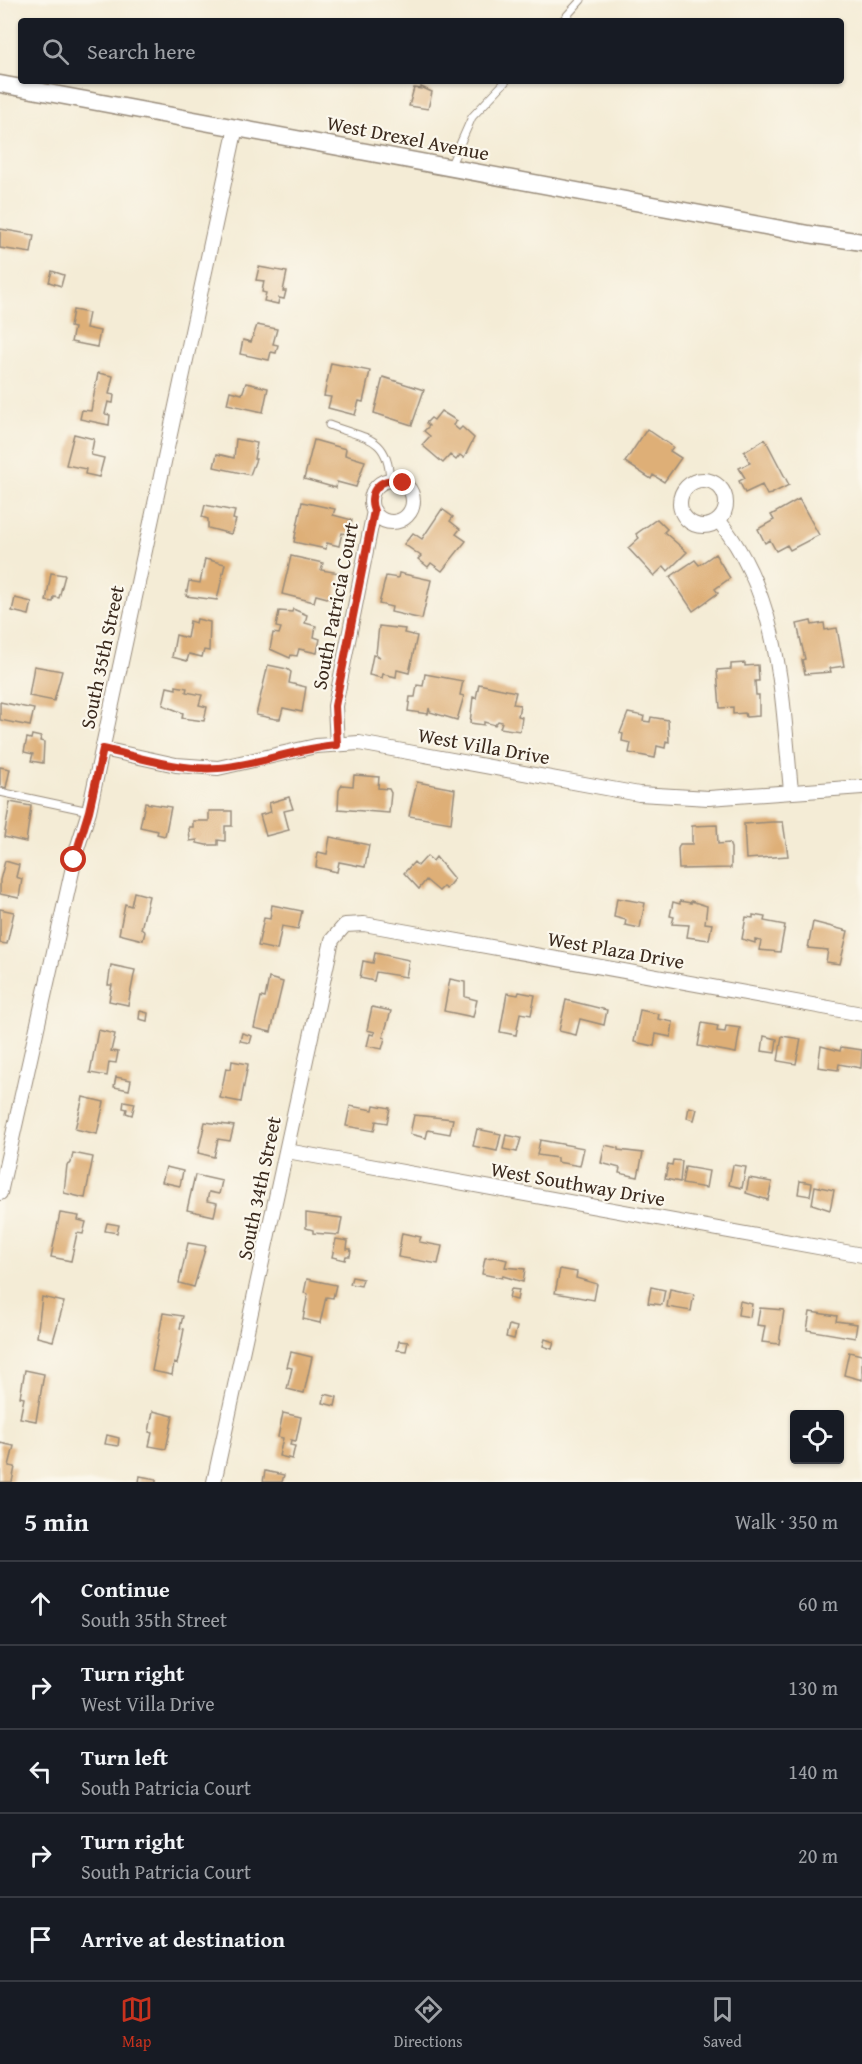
<!DOCTYPE html>
<html lang="en">
<head>
<meta charset="utf-8">
<style>
  body { margin:0; font-family:"Gentium Book Plus",serif; background:#242831; color:#f1f3f6 }
  .controls { position:absolute; right:18px; bottom:18px; display:grid; overflow:hidden; border-radius:6px; box-shadow:0 2px 4px #0004 }
  .controls button { width:54px; height:54px; display:grid; place-items:center; padding:0; border:0; border-bottom:2px solid #363941; background:#171b24; color:#f1f3f6; font:30px sans-serif }
  .stop { position:absolute; width:18px; height:18px; margin:-14px; border:4px solid #c8321e; border-radius:50%; background:#fff }
  .stop.end { background:#c8321e; border-color:#fff; box-shadow:0 2px 6px #0008 }
  .list { margin:0; padding:0; list-style:none }
  h2 { display:flex; justify-content:space-between; align-items:center; height:78px; margin:0; padding:0 24px; font-size:26px }
  h2 small { font-size:20px; font-weight:400; color:#9ea1a6 }
  .list li { display:grid; grid-template-columns:39px 1fr auto; gap:18px; align-items:center; box-sizing:border-box; height:84px; padding:0 24px; border-top:2px solid #363941 }
  .list b { display:block; font-size:22px; white-space:nowrap }
  .list p { margin:0; font-size:20px; white-space:nowrap; color:#9ea1a6 }
  .list em { font-size:20px; font-style:normal; color:#9ea1a6 }
  .icon { flex:none; width:33px; height:33px; fill:none; stroke:currentColor; stroke-width:2; stroke-linecap:round; stroke-linejoin:round }
  .map { position:relative; flex:none; width:862px; height:1482px; overflow:hidden }
  .search { position:absolute; background:#171b24; box-shadow:0 2px 4px #0004; left:18px; right:18px; top:18px; height:66px; display:flex; align-items:center; gap:15px; box-sizing:border-box; padding:0 21px; border-radius:6px; color:#9ea1a6; font-size:22px }
  .sheet { height:498px; background:#171b24 }
  nav { display:flex; justify-content:space-around; align-items:center; box-sizing:border-box; height:84px; border-top:2px solid #363941; background:#171b24; font-size:16px; color:#9ea1a6 }
  nav a { display:grid; justify-items:center; gap:3px }
  nav .on { color:#c8321e }
  .map>svg:first-child { display:block }
</style>
</head>
<body>
<div class="map">
<svg width="862" height="1482" viewBox="0 0 862 1482">
  <rect width="100%" height="100%" fill="#fbf7ec"/>
  <filter id="ink" filterUnits="userSpaceOnUse"><feTurbulence type="fractalNoise" baseFrequency=".0167" numOctaves="2"/><feDisplacementMap in="SourceGraphic" scale="12" xChannelSelector="R" yChannelSelector="G"/><feConvolveMatrix kernelMatrix="1 2 1 2 8 2 1 2 1" color-interpolation-filters="sRGB"/></filter>
  <filter id="wash" filterUnits="userSpaceOnUse"><feTurbulence type="fractalNoise" baseFrequency=".008" numOctaves="4" result="noise"/><feDisplacementMap in="SourceGraphic" scale="24" xChannelSelector="R" yChannelSelector="G"/><feGaussianBlur stdDeviation="1.35" result="paint"/><feColorMatrix in="noise" values="0 0 0 0 0 0 0 0 0 0 0 0 0 0 0 0 0 1.4 0 .05"/><feComposite in="paint" operator="in"/></filter>
  <g filter="url(#wash)">
    <rect width="100%" height="100%" fill="#f4ecd6"/>
    <g id="blocks">
      <path fill="#deaf77" d="M 421,87 L 432,92 L 428,109 L 409,106 L 414,88 L 421,89 Z
        M 0,229 L 34,235 L 31,253 L 0,248 Z
        M 259,267 L 287,272 L 283,291 L 286,291 L 284,299 L 279,298 L 278,304 L 264,301 L 266,293 L 262,292 L 264,281 L 256,280 Z
        M 52,271 L 64,275 L 61,286 L 49,282 Z
        M 73,310 L 89,313 L 86,328 L 100,331 L 97,347 L 71,342 L 74,328 L 70,327 Z
        M 257,325 L 277,329 L 273,344 L 278,345 L 276,353 L 271,352 L 269,360 L 240,354 L 243,340 L 251,342 Z
        M 331,363 L 370,371 L 363,402 L 359,401 L 355,415 L 328,408 L 331,397 L 324,396 Z
        M 98,373 L 113,376 L 109,394 L 114,395 L 113,403 L 108,402 L 105,414 L 110,415 L 109,425 L 80,419 L 82,410 L 91,411 Z
        M 383,377 L 424,390 L 412,425 L 374,413 Z
        M 246,383 L 268,388 L 263,412 L 227,404 L 230,391 L 242,394 Z
        M 441,411 L 457,421 L 453,425 L 459,430 L 462,427 L 474,438 L 464,458 L 460,455 L 456,460 L 450,455 L 443,463 L 422,445 L 430,436 L 424,431 L 429,426 L 426,423 L 431,418 L 434,420 Z
        M 647,429 L 673,447 L 670,451 L 681,458 L 664,482 L 653,475 L 651,479 L 625,462 Z
        M 74,434 L 94,439 L 91,455 L 104,458 L 99,477 L 85,474 L 86,469 L 66,465 Z
        M 236,439 L 257,443 L 254,459 L 256,459 L 250,475 L 214,467 L 217,454 L 234,458 Z
        M 765,439 L 789,485 L 771,494 L 767,495 L 762,485 L 745,493 L 739,481 L 745,478 L 739,468 L 750,463 L 744,452 Z
        M 314,440 L 346,449 L 345,455 L 365,461 L 356,487 L 337,482 L 336,488 L 304,479 Z
        M 799,499 L 819,535 L 790,550 L 787,545 L 776,551 L 770,540 L 765,543 L 758,529 L 774,520 L 771,515 Z
        M 302,502 L 335,509 L 333,515 L 352,520 L 349,534 L 342,533 L 339,546 L 327,543 L 326,549 L 294,542 Z
        M 205,505 L 235,511 L 233,519 L 236,520 L 231,534 L 208,528 L 208,519 L 202,517 Z
        M 442,509 L 453,517 L 450,521 L 460,529 L 456,534 L 466,541 L 442,571 L 431,563 L 428,567 L 418,559 L 421,556 L 404,544 L 413,533 L 422,539 Z
        M 657,519 L 667,529 L 664,532 L 687,552 L 668,571 L 664,566 L 654,576 L 628,548 L 639,538 L 636,534 Z
        M 715,554 L 730,578 L 715,589 L 718,593 L 693,611 L 670,577 L 695,560 L 699,565 Z
        M 291,556 L 323,563 L 321,570 L 340,573 L 335,600 L 316,595 L 314,602 L 282,594 Z
        M 205,559 L 225,564 L 217,600 L 186,596 L 189,581 L 200,583 Z
        M 51,573 L 65,575 L 59,598 L 54,597 L 53,602 L 46,601 Z
        M 399,573 L 431,580 L 422,619 L 391,612 L 392,607 L 379,604 L 386,576 L 398,578 Z
        M 15,598 L 32,602 L 29,615 L 12,611 Z
        M 293,609 L 307,615 L 305,623 L 316,626 L 314,637 L 320,639 L 317,653 L 299,649 L 297,656 L 291,655 L 290,658 L 270,649 L 273,633 L 279,634 L 281,628 L 276,627 L 279,611 L 292,612 Z
        M 197,619 L 210,622 L 209,651 L 204,650 L 202,657 L 189,654 L 187,661 L 172,657 L 176,635 L 187,638 L 190,621 L 196,623 Z
        M 811,621 L 812,625 L 824,623 L 825,630 L 837,628 L 844,666 L 830,668 L 831,672 L 805,674 L 802,660 L 805,659 L 797,624 Z
        M 379,626 L 405,629 L 404,633 L 417,636 L 409,673 L 397,670 L 396,677 L 383,674 L 382,678 L 369,675 L 373,655 L 380,657 L 376,654 Z
        M 745,663 L 745,666 L 758,665 L 759,681 L 755,681 L 756,695 L 759,695 L 759,716 L 746,717 L 745,713 L 733,714 L 733,707 L 720,708 L 717,670 L 731,669 L 731,664 Z
        M 268,665 L 287,669 L 291,672 L 289,683 L 306,687 L 302,712 L 283,708 L 280,719 L 276,719 L 256,715 Z
        M 34,666 L 62,671 L 54,701 L 29,696 Z
        M 425,674 L 463,681 L 460,695 L 464,696 L 457,720 L 430,712 L 429,708 L 428,714 L 408,711 L 410,697 L 415,697 L 417,685 L 423,686 Z
        M 479,684 L 516,692 L 513,704 L 520,705 L 518,716 L 522,717 L 520,731 L 500,728 L 502,722 L 498,721 L 495,725 L 484,722 L 484,725 L 470,723 L 473,697 L 476,698 Z
        M 176,686 L 187,688 L 186,692 L 202,695 L 199,705 L 207,707 L 204,721 L 182,718 L 183,713 L 163,705 L 167,687 L 176,689 Z
        M 0,702 L 34,709 L 30,726 L 0,720 Z
        M 628,713 L 644,716 L 643,721 L 650,722 L 651,717 L 668,720 L 669,742 L 666,741 L 665,748 L 657,746 L 655,758 L 629,753 L 631,743 L 622,741 L 623,734 L 620,733 Z
        M 32,735 L 41,737 L 40,741 L 44,742 L 43,763 L 31,761 L 33,754 L 24,752 L 27,738 L 31,739 Z
        M 0,767 L 10,769 L 6,788 L 0,786 Z
        M 354,775 L 379,777 L 378,788 L 389,789 L 391,793 L 389,813 L 338,809 L 339,790 L 342,785 L 353,786 Z
        M 417,782 L 455,789 L 451,823 L 409,816 Z
        M 289,797 L 293,809 L 284,811 L 289,830 L 266,836 L 260,815 L 271,812 L 269,803 Z
        M 10,802 L 31,806 L 26,842 L 4,837 Z
        M 145,803 L 171,807 L 165,836 L 157,834 L 158,831 L 140,827 Z
        M 209,811 L 232,811 L 232,826 L 225,826 L 225,841 L 218,840 L 218,845 L 206,845 L 197,843 L 197,840 L 190,841 L 189,827 L 193,827 L 193,821 L 209,821 Z
        M 772,822 L 783,822 L 788,856 L 746,859 L 744,824 Z
        M 717,825 L 718,844 L 729,843 L 731,848 L 731,868 L 679,869 L 678,849 L 680,844 L 692,844 L 692,826 Z
        M 330,837 L 369,845 L 365,867 L 339,862 L 337,872 L 316,867 L 318,852 L 327,854 Z
        M 427,856 L 433,861 L 436,857 L 454,879 L 446,889 L 443,887 L 439,891 L 426,880 L 419,889 L 404,873 L 414,862 L 418,866 Z
        M 5,861 L 19,865 L 16,877 L 22,879 L 19,898 L 0,894 L 0,880 Z
        M 134,892 L 149,896 L 141,929 L 145,932 L 143,940 L 119,934 L 125,904 L 131,906 Z
        M 617,898 L 645,903 L 640,928 L 625,925 L 626,920 L 614,917 Z
        M 680,901 L 691,903 L 691,901 L 707,906 L 705,923 L 712,924 L 709,940 L 687,937 L 689,925 L 672,924 L 674,917 L 670,916 L 673,902 L 680,904 Z
        M 272,905 L 302,911 L 298,929 L 282,926 L 277,950 L 258,946 L 264,918 L 270,919 Z
        M 0,909 L 14,912 L 7,944 L 0,943 Z
        M 753,915 L 765,917 L 764,921 L 785,925 L 780,952 L 759,950 L 761,941 L 755,940 L 755,943 L 742,939 L 746,917 L 753,918 Z
        M 813,922 L 848,931 L 840,964 L 826,962 L 828,950 L 808,948 Z
        M 375,953 L 409,960 L 406,977 L 376,972 L 374,981 L 360,978 L 363,961 L 373,963 Z
        M 111,965 L 135,970 L 128,1005 L 109,1001 L 112,985 L 108,985 Z
        M 269,978 L 283,982 L 271,1032 L 254,1028 L 261,997 L 265,998 Z
        M 450,979 L 465,982 L 465,997 L 477,1000 L 473,1017 L 444,1011 Z
        M 519,992 L 535,995 L 531,1015 L 520,1013 L 516,1035 L 500,1032 L 507,993 L 518,995 Z
        M 566,1000 L 607,1010 L 604,1025 L 580,1019 L 576,1035 L 559,1031 Z
        M 372,1007 L 391,1011 L 383,1037 L 385,1038 L 382,1049 L 367,1046 L 370,1034 L 374,1035 L 375,1032 L 367,1030 Z
        M 640,1010 L 659,1014 L 658,1019 L 673,1022 L 671,1037 L 656,1034 L 654,1046 L 634,1042 Z
        M 140,1011 L 148,1013 L 147,1021 L 139,1019 Z
        M 702,1023 L 718,1026 L 717,1031 L 725,1032 L 726,1026 L 740,1028 L 736,1053 L 698,1046 Z
        M 98,1030 L 115,1034 L 111,1051 L 118,1052 L 116,1063 L 109,1062 L 107,1076 L 90,1073 Z
        M 242,1033 L 252,1036 L 250,1043 L 240,1041 Z
        M 764,1036 L 777,1039 L 775,1053 L 762,1051 Z
        M 782,1036 L 801,1039 L 796,1064 L 778,1061 Z
        M 821,1046 L 840,1051 L 841,1047 L 862,1050 L 861,1068 L 839,1064 L 838,1070 L 818,1067 Z
        M 232,1061 L 248,1064 L 241,1102 L 220,1098 L 226,1068 L 231,1069 Z
        M 116,1077 L 131,1080 L 129,1090 L 114,1087 Z
        M 83,1097 L 104,1102 L 97,1134 L 75,1129 Z
        M 124,1101 L 135,1103 L 132,1115 L 126,1113 L 127,1109 L 123,1108 Z
        M 374,1105 L 390,1108 L 387,1123 L 376,1121 L 374,1131 L 346,1126 L 350,1106 L 373,1110 Z
        M 689,1107 L 697,1109 L 694,1120 L 687,1118 Z
        M 414,1115 L 453,1119 L 450,1134 L 428,1130 L 426,1138 L 410,1134 Z
        M 205,1122 L 234,1126 L 230,1141 L 218,1139 L 214,1157 L 198,1153 Z
        M 477,1129 L 501,1134 L 497,1151 L 473,1146 Z
        M 506,1135 L 521,1138 L 517,1152 L 503,1149 Z
        M 540,1140 L 584,1148 L 580,1166 L 557,1162 L 557,1158 L 537,1155 Z
        M 605,1145 L 618,1148 L 618,1150 L 643,1153 L 638,1177 L 619,1173 L 620,1168 L 601,1163 Z
        M 73,1153 L 93,1157 L 85,1198 L 64,1193 L 67,1165 L 71,1163 Z
        M 673,1160 L 682,1161 L 680,1182 L 665,1179 L 668,1164 L 672,1165 Z
        M 733,1165 L 746,1167 L 742,1188 L 729,1185 Z
        M 166,1167 L 183,1171 L 180,1186 L 162,1182 Z
        M 685,1167 L 709,1171 L 706,1188 L 682,1184 Z
        M 195,1175 L 222,1181 L 219,1194 L 209,1192 L 207,1201 L 217,1203 L 214,1216 L 187,1210 Z
        M 749,1178 L 772,1182 L 768,1200 L 746,1193 Z
        M 800,1181 L 812,1183 L 810,1196 L 798,1194 Z
        M 815,1186 L 834,1190 L 830,1210 L 812,1204 Z
        M 60,1213 L 79,1216 L 78,1220 L 86,1222 L 83,1234 L 77,1233 L 71,1261 L 51,1257 Z
        M 306,1213 L 342,1218 L 339,1235 L 313,1233 L 313,1230 L 306,1228 Z
        M 107,1223 L 119,1225 L 117,1233 L 105,1231 Z
        M 402,1233 L 421,1237 L 419,1242 L 442,1246 L 438,1264 L 398,1257 Z
        M 336,1239 L 348,1241 L 347,1249 L 351,1249 L 350,1256 L 346,1256 L 345,1260 L 332,1257 Z
        M 188,1243 L 206,1246 L 194,1287 L 179,1283 Z
        M 495,1257 L 507,1260 L 505,1267 L 525,1269 L 523,1282 L 503,1276 L 502,1278 L 482,1274 L 485,1258 Z
        M 560,1269 L 577,1272 L 576,1278 L 597,1284 L 594,1300 L 555,1293 Z
        M 352,1277 L 363,1279 L 361,1286 L 350,1284 Z
        M 307,1279 L 336,1285 L 333,1298 L 326,1297 L 320,1323 L 303,1319 L 308,1294 L 304,1293 Z
        M 651,1287 L 665,1290 L 662,1305 L 648,1303 Z
        M 511,1289 L 519,1290 L 517,1300 L 509,1298 Z
        M 670,1289 L 694,1294 L 691,1311 L 667,1307 Z
        M 42,1297 L 64,1302 L 53,1341 L 37,1337 Z
        M 740,1301 L 752,1304 L 750,1317 L 738,1315 Z
        M 760,1308 L 784,1310 L 779,1344 L 762,1342 L 765,1326 L 757,1325 Z
        M 810,1312 L 837,1316 L 836,1321 L 857,1324 L 855,1338 L 807,1330 Z
        M 163,1313 L 183,1316 L 180,1328 L 184,1329 L 179,1355 L 177,1364 L 174,1363 L 172,1375 L 152,1371 Z
        M 509,1325 L 517,1327 L 514,1339 L 506,1337 Z
        M 545,1339 L 554,1342 L 552,1349 L 543,1346 Z
        M 399,1341 L 408,1342 L 406,1351 L 397,1350 Z
        M 291,1352 L 312,1357 L 304,1393 L 287,1389 L 292,1368 L 287,1367 Z
        M 849,1352 L 862,1355 L 862,1380 L 844,1375 Z
        M 25,1370 L 44,1374 L 36,1421 L 20,1418 L 24,1398 L 20,1397 Z
        M 325,1394 L 337,1397 L 335,1406 L 323,1403 Z
        M 153,1411 L 173,1416 L 166,1449 L 149,1446 L 152,1433 L 149,1432 Z
        M 283,1413 L 301,1417 L 296,1441 L 291,1440 L 290,1445 L 295,1446 L 292,1459 L 279,1456 L 283,1438 L 278,1437 Z
        M 107,1435 L 119,1438 L 118,1446 L 105,1444 Z
        M 0,1443 L 14,1446 L 9,1466 L 15,1467 L 12,1482 L 0,1482 Z
        M 265,1471 L 284,1475 L 282,1482 L 263,1482 Z
        M 140,1476 L 156,1479 L 156,1482 L 139,1482 Z"/>
    </g>
  </g>
  <g filter="url(#ink)">
    <use href="#blocks" fill-opacity="0" stroke="#988b7a" stroke-width="1.5"/>
    <g fill="none" stroke-linecap="round" stroke-linejoin="round">
      <defs>
        <path id="service" d="M 562,21 L 581,0
          M 450,167 L 472,117 L 506,81
          M 329,425 C 365,439 388,435 390,480
          M 0,792 L 89,811"/>
        <path id="minor" d="M680 503a23 23 0 1 1 46 0a23 23 0 1 1-46 0Z
          M371 501a21 21 0 1 1 42 0a21 21 0 1 1-42 0Z
          M 719,521 C 781,597 782,698 791,791
          M 337,745 L 335,706 L 374,511
          M 103,749 L 176,765 L 218,768 L 316,746 L 359,743 L 639,794 L 709,798 L 862,787
          M 287,1151 L 862,1255
          M 0,1193 L 77,849 L 89,811 L 236,127
          M 214,1482 L 332,940 L 345,925 L 364,924 L 862,1014"/>
        <path id="tertiary" d="M 0,84 L 808,234 L 862,242"/>
      </defs>
      <use href="#service" stroke="#988b7a" stroke-width="9"/>
      <use href="#minor" stroke="#988b7a" stroke-width="16"/>
      <use href="#tertiary" stroke="#988b7a" stroke-width="19"/>
      <use href="#service" stroke="#fff" stroke-width="7"/>
      <use href="#minor" stroke="#fff" stroke-width="14"/>
      <use href="#tertiary" stroke="#fff" stroke-width="16"/>
    </g>
  </g>
  <g fill="none" stroke-linecap="round" stroke-linejoin="round" filter="url(#ink)">
    <path stroke="#c8321e" stroke-width="8" d="M 74,860 L 89,811 L 103,749 C 139,757 180,771 218,768 C 255,766 297,748 337,745 L 335,706 L 374,511 C 366,491 383,474 403,483"/>
  </g>
  <g text-anchor="middle" stroke-width="4.5" stroke-linejoin="round" paint-order="stroke">
    <g font-size="20" fill="#3b2a1e" stroke="#fbf7ec">
      <text transform="translate(408 138) rotate(11)" y="7">West Drexel Avenue</text>
      <text transform="translate(335 606) rotate(-79)" y="7">South Patricia Court</text>
      <text transform="translate(102 657) rotate(-78)" y="7">South 35th Street</text>
      <text transform="translate(484 746) rotate(10)" y="7">West Villa Drive</text>
      <text transform="translate(616 950) rotate(10)" y="7">West Plaza Drive</text>
      <text transform="translate(578 1184) rotate(10)" y="7">West Southway Drive</text>
      <text transform="translate(259 1188) rotate(-78)" y="7">South 34th Street</text>
    </g>
  </g>
</svg>
<div class="controls">
<button><svg class="icon" aria-label="locate" viewBox="0 0 24 24"><circle cx="12" cy="12" r="6"/><path d="M12 2v4M12 18v4M2 12h4M18 12h4"/></svg></button>
</div>
<div class="stop" style="left:74px;top:860px"></div>
<div class="stop end" style="left:403px;top:483px"></div>
<div class="search"><svg class="icon" aria-label="search" viewBox="0 0 24 24"><circle cx="10" cy="10" r="6"/><path d="M15 15l6 6"/></svg>Search here</div>
</div>
<section class="sheet">
<h2>5 min<small>Walk · 350 m</small></h2>
<ul class="list">
<li><svg class="icon" aria-label="ahead" viewBox="0 0 24 24"><path d="M12 20V5M6 11l6-6 6 6"/></svg><div><b>Continue</b><p>South 35th Street</p></div><em>60 m</em></li>
<li><svg class="icon" aria-label="right" viewBox="0 0 24 24"><path d="M7 20v-9h11M14 6l5 5-5 5"/></svg><div><b>Turn right</b><p>West Villa Drive</p></div><em>130 m</em></li>
<li><svg class="icon" aria-label="left" viewBox="0 0 24 24"><path d="M17 20v-9H6M10 6l-5 5 5 5"/></svg><div><b>Turn left</b><p>South Patricia Court</p></div><em>140 m</em></li>
<li><svg class="icon" aria-label="right" viewBox="0 0 24 24"><path d="M7 20v-9h11M14 6l5 5-5 5"/></svg><div><b>Turn right</b><p>South Patricia Court</p></div><em>20 m</em></li>
<li><svg class="icon" aria-label="arrive" viewBox="0 0 24 24"><path d="M6 21V4h12l-3 4 3 4H6"/></svg><div><b>Arrive at destination</b></div></li>
</ul>
</section>
<nav>
<a class="on"><svg class="icon" aria-label="map" viewBox="0 0 24 24"><path d="M3 6l6-2 6 2 6-2v14l-6 2-6-2-6 2zM9 4v14M15 6v14"/></svg>Map</a>
<a><svg class="icon" aria-label="directions" viewBox="0 0 24 24"><path d="M12 3l9 9-9 9-9-9zM9 14v-3h6M13 9l2 2-2 2"/></svg>Directions</a>
<a><svg class="icon" aria-label="saved" viewBox="0 0 24 24"><path d="M7 4h10v16l-5-4-5 4z"/></svg>Saved</a>
</nav>
</body>
</html>
